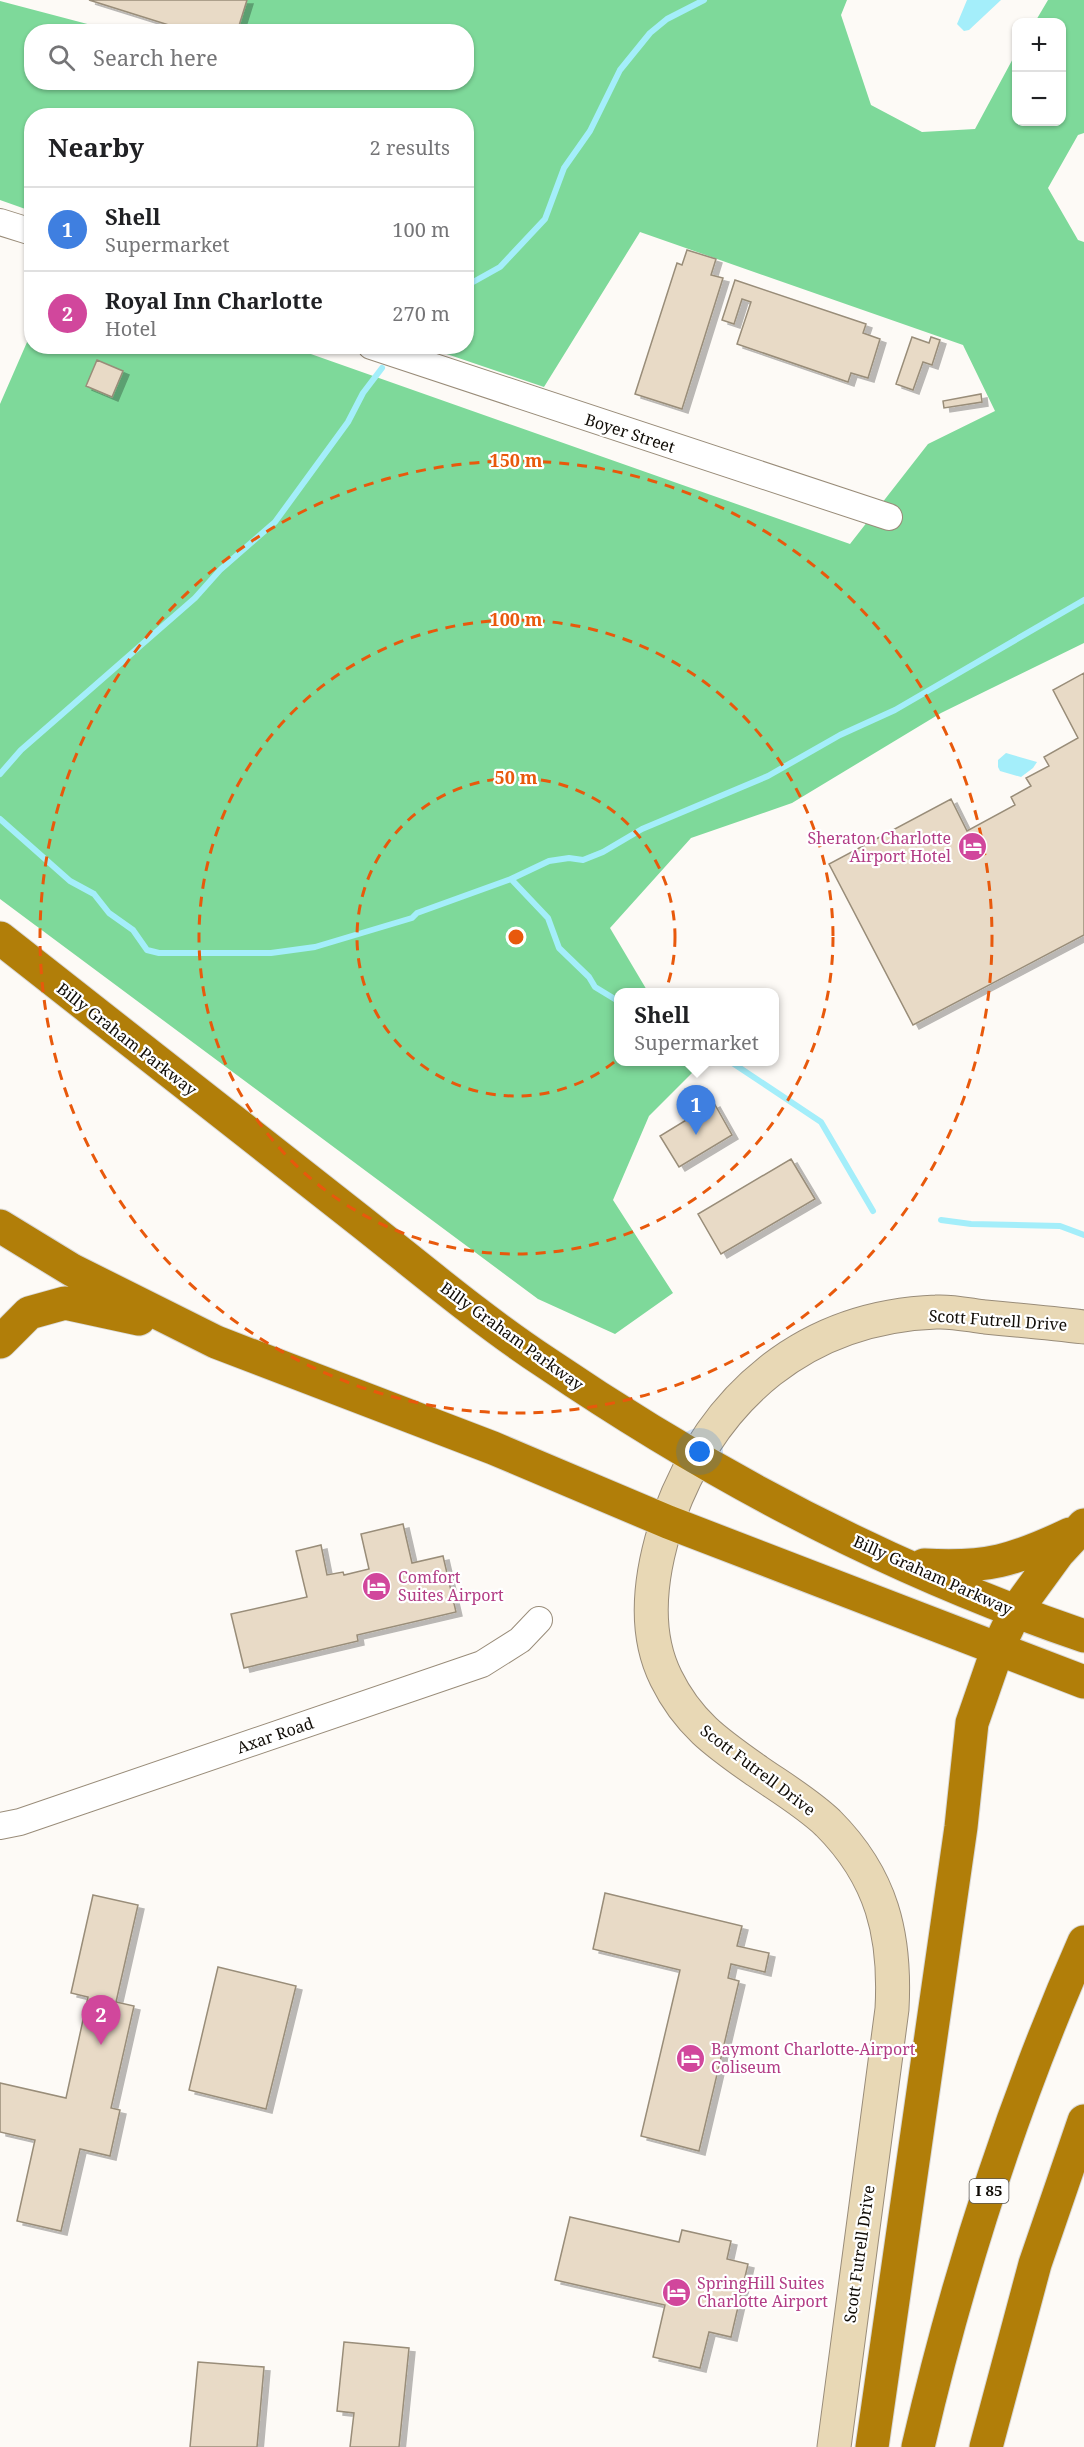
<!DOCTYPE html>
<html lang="en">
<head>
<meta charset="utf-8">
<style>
  body { margin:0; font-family:"Noto Serif",serif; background:#f2f2f2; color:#202124 }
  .controls { position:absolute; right:18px; top:18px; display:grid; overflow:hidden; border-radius:12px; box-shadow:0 2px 4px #0004 }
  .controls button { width:54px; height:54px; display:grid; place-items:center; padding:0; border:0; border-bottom:2px solid #e0e0e0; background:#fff; color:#202124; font:30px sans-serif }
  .you { position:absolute; left:700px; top:1452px; width:21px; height:21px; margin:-15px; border:4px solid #fff; border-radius:50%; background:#1a73e8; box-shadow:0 0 0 9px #1a73e833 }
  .badge { display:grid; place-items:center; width:39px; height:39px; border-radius:50%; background:#aa1952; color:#fff; font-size:20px; font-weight:700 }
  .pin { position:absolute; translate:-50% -50px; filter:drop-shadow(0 2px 3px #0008) }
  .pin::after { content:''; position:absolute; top:32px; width:21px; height:18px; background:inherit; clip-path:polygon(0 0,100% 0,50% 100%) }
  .popup { position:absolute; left:614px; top:988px; width:165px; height:78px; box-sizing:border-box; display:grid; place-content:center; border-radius:12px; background:#fff; filter:drop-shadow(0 2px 4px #0005); font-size:20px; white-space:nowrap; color:#757577 }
  .popup b { font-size:22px; color:#202124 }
  .popup::after { content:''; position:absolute; left:50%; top:100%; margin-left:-12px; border:12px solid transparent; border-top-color:#fff }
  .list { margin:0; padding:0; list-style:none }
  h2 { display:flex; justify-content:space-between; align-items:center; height:78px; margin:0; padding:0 24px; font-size:26px }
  h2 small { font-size:20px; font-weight:400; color:#757577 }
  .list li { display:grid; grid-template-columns:39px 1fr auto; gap:18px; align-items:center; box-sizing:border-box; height:84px; padding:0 24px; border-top:2px solid #e0e0e0 }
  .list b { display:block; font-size:22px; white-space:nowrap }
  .list p { margin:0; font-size:20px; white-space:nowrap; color:#757577 }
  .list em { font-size:20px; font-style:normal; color:#757577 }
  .icon { flex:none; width:33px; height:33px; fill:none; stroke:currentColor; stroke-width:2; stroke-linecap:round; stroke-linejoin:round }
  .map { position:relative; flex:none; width:1084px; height:2447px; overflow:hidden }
  .search { position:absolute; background:#fff; box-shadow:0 2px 4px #0004; left:24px; top:24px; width:450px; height:66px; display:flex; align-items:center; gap:15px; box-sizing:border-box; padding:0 21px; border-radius:24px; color:#757577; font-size:22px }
  .panel { position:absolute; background:#fff; box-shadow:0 2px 4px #0004; left:24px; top:108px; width:450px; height:246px; border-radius:24px }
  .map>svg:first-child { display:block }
</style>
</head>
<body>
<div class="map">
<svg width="1084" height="2447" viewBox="0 0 1084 2447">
  <defs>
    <filter id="shadow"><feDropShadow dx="6" dy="4" stdDeviation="0" flood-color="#0004"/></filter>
  </defs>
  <rect width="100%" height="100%" fill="#fdfaf6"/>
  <path fill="#7ed99a" d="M 240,0 L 847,0 L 841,15 L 871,105 L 922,132 L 975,129 L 1016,53 L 1016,122 L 1062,122 L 1062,22 L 1035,22 L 1048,0 L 1084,0 L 1084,133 L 1078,135 L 1048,188 L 1078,240 L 1084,242 L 1084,643 L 941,713 L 792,803 L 691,838 L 610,928 L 648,992 L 618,992 L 618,1062 L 689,1062 L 694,1071 L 649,1116 L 613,1200 L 673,1293 L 615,1334 L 538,1299 L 0,899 L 0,404 L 31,333 L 32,346 L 291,347 L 850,544 L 928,444 L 995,411 L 963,345 L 640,232 L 544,387 L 426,347 L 466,346 L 466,116 L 32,116 L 31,211 L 0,200 L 0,1 L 114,31 L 32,32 L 32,82 L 466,82 L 466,32 L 229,31 Z"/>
  <path fill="#a4eefa" d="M 967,0 L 1001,0 L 969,30 L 964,31 L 957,24 Z
    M 1006,753 L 1037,762 L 1033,768 L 1021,777 L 1000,771 L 998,767 L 998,760 Z"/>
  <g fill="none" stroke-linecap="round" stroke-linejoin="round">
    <path stroke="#a4eefa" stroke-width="6" d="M 466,286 L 500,267 L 545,219 L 564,168 L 590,131 L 620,70 L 650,33 L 667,19 L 704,0
      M 0,774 L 21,750 L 195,598 L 220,570 L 275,522 L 348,422 L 363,393 L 382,368
      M 0,819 L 70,881 L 94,894 L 109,913 L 133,930 L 147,950 L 159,953 L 271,953 L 315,947 L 412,918 L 417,913 L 511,879 L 549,861 L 569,858 L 583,860 L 603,852 L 642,829 L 768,776 L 840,735 L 895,710 L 1084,600
      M 511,879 L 548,918 L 559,948 L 589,977 L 595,987 L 618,1001
      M 731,1062 L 821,1122 L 873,1211
      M 941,1220 L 971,1224 L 1060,1226 L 1084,1235"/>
  </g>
  <path fill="#e8dac6" stroke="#998d79" stroke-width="1.5" filter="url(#shadow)" d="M 89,0 L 247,0 L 237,32 L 191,32 Z
    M 687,250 L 716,259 L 711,275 L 723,278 L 682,409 L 635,394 L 677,263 L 682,265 Z
    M 735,280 L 866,324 L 863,333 L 880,339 L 868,378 L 851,373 L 848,382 L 737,344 L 751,302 L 742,299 L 734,324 L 722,320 Z
    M 912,337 L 929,343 L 931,337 L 940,340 L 932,365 L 923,362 L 913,390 L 896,384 Z
    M 97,360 L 123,371 L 112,397 L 86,386 Z
    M 981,394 L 982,402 L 944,408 L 943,401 Z
    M 1084,673 L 1084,935 L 913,1025 L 829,864 L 951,799 L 967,831 L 1015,805 L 1011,797 L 1031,786 L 1026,778 L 1049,766 L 1044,757 L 1078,738 L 1053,690 Z
    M 714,1103 L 732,1135 L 679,1167 L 660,1136 Z
    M 791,1159 L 815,1199 L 721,1254 L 698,1214 Z
    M 403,1524 L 412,1563 L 443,1556 L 456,1612 L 357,1635 L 358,1641 L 244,1668 L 231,1614 L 307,1597 L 296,1551 L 321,1545 L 327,1575 L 343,1572 L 344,1575 L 369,1569 L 361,1534 Z
    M 605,1893 L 742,1926 L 737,1946 L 769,1953 L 765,1972 L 731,1964 L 728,1978 L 739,1981 L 699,2151 L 641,2136 L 680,1970 L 593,1949 Z
    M 93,1895 L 138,1905 L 116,2002 L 134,2006 L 111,2108 L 120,2110 L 110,2156 L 80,2149 L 61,2231 L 17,2221 L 35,2140 L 0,2132 L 0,2083 L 66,2098 L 88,1997 L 71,1993 Z
    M 218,1967 L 296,1986 L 266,2109 L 189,2090 Z
    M 570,2217 L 679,2242 L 682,2230 L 731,2241 L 727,2259 L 748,2264 L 731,2337 L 709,2332 L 700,2368 L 653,2357 L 665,2305 L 555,2280 Z
    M 344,2342 L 409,2348 L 399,2447 L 350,2447 L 354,2413 L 337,2411 Z
    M 198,2362 L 264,2367 L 257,2447 L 190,2447 Z"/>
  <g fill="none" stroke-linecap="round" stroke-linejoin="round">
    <defs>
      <path id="street" d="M 0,222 L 32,232
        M 371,346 L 889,517
        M 0,1826 L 20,1822 L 482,1664 L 520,1640 L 539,1620"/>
      <path id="secondary" d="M 834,2447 L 892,2009 C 896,1935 882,1877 828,1823 C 807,1803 780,1787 757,1771 C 717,1743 688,1723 666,1678 C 641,1628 652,1566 669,1516 C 713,1396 805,1317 936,1312 C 952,1311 969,1315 985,1317 C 1018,1320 1051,1323 1084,1327"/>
      <path id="highway" d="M 0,938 C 119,1032 239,1125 359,1220 C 420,1268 480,1319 545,1362 C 711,1475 893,1571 1084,1636
        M 0,1226 L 72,1270 L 216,1342 L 493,1448 L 668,1522 L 1084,1682
        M 0,1342 L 29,1313 L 65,1303 L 139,1319
        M 924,1565 C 986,1569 1015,1560 1070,1534
        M 872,2447 L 961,1827 L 972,1723 L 998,1648 L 1015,1612 L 1058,1553 L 1084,1525
        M 918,2447 C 958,2274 1012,2105 1084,1942
        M 986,2447 L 1035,2264 L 1084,2121"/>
    </defs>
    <use href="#street" stroke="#998c79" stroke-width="28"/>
    <use href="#secondary" stroke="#998c79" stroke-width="35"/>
    <use href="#highway" stroke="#d9d8d7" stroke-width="35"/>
    <use href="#street" stroke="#fff" stroke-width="26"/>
    <use href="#secondary" stroke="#e8d8b5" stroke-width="33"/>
    <use href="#highway" stroke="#b17e09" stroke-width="33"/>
  </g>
  <g fill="none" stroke="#e8590c" stroke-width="3" stroke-dasharray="10 8">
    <circle cx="516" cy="937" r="159"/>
    <circle cx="516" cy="937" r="317"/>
    <circle cx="516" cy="937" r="476"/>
  </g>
  <defs>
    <symbol id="hotel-disc" viewBox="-11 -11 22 22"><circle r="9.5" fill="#d1479c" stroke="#fff"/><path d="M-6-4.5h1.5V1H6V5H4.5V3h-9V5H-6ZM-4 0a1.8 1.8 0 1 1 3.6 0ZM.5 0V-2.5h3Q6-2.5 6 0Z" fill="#fff"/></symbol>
  </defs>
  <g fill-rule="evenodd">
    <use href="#hotel-disc" x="956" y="830" width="33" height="33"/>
    <use href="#hotel-disc" x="360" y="1570" width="33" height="33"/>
    <use href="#hotel-disc" x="674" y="2042" width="33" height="33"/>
    <use href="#hotel-disc" x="660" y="2276" width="33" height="33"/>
  </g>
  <g text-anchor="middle" stroke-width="4.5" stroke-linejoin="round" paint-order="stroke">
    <rect fill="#fff" stroke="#585551" stroke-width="1.5" x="969.5" y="2179" width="39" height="24" rx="4.5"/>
    <g font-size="15" font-weight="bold" fill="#100c06">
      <text x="989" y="2196">I 85</text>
    </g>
    <g font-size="16" fill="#100c06" stroke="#fff">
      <text transform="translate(630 433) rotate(18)" y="6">Boyer Street</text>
      <text transform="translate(127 1039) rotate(38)" y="6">Billy Graham Parkway</text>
      <text transform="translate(998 1320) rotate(4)" y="6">Scott Futrell Drive</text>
      <text transform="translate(512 1336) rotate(36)" y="6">Billy Graham Parkway</text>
      <text transform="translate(933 1575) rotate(24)" y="6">Billy Graham Parkway</text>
      <text transform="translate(275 1735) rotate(-19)" y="6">Axar Road</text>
      <text transform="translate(758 1770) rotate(37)" y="6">Scott Futrell Drive</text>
      <text transform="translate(859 2254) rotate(-82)" y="6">Scott Futrell Drive</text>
    </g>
    <g font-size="16" fill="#b23c85" stroke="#fff" text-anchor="start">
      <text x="951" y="844" text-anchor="end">Sheraton Charlotte<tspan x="951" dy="18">Airport Hotel</tspan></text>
      <text x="398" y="1583">Comfort<tspan x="398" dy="18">Suites Airport</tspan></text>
      <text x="711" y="2055">Baymont Charlotte-Airport<tspan x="711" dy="18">Coliseum</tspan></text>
      <text x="697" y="2289">SpringHill Suites<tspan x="697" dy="18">Charlotte Airport</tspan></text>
    </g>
  </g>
  <circle cx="516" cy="937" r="9" fill="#e8590c" stroke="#fff" stroke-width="3"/>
  <g font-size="18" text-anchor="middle" font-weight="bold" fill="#e8590c" stroke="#fff" stroke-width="4.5" stroke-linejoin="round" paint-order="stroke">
    <text x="516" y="467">150 m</text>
    <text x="516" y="626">100 m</text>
    <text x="516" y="784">50 m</text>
  </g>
</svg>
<div class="controls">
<button>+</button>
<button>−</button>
</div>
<div class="you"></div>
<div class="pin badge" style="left:696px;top:1135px;background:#3f7fe0">1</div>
<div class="popup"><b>Shell</b>Supermarket</div>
<div class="pin badge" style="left:101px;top:2045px;background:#d1479c">2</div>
<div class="search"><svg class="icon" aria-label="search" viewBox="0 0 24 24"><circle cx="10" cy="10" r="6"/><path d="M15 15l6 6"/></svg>Search here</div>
<section class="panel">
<h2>Nearby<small>2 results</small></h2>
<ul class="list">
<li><span class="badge" style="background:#3f7fe0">1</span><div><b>Shell</b><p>Supermarket</p></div><em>100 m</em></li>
<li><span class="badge" style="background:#d1479c">2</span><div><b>Royal Inn Charlotte</b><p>Hotel</p></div><em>270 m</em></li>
</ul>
</section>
</div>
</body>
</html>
